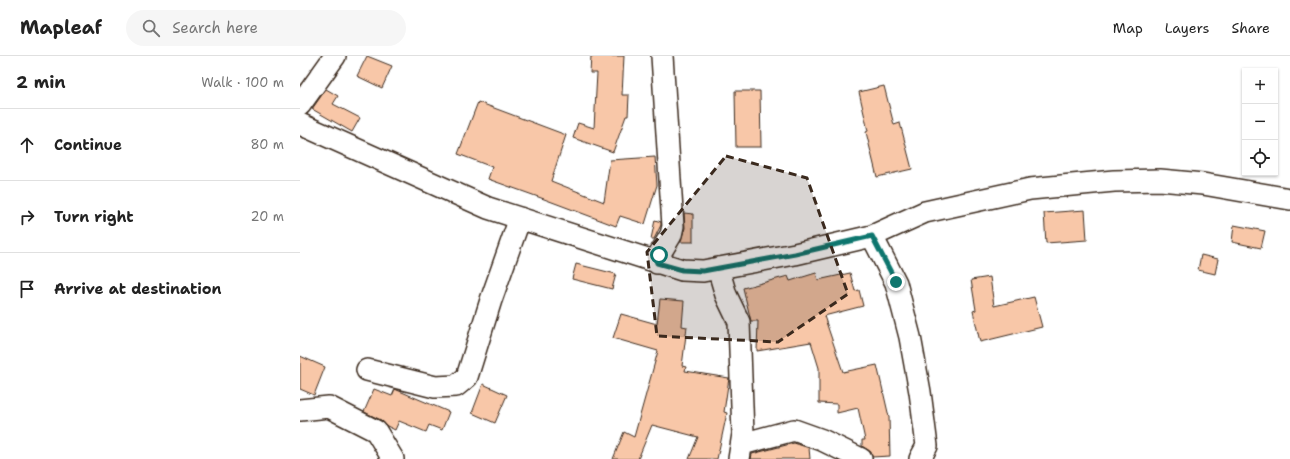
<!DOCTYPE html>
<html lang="en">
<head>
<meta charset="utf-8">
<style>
  body { margin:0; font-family:"Shantell Sans",sans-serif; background:#f6f6f6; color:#222 }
  .controls { position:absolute; right:12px; top:12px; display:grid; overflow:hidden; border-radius:0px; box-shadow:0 1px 3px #0004 }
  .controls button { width:36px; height:36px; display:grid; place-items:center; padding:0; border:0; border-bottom:1px solid #e0e0e0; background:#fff; color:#222; font:20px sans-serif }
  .stop { position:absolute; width:12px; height:12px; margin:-9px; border:3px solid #0f766e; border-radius:50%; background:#fff }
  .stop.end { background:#0f766e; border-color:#fff; box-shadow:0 1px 4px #0008 }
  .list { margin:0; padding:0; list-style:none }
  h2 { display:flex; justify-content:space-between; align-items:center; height:52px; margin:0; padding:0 16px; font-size:17px }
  h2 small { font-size:13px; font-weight:400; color:#767676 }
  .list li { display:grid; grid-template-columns:26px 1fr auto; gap:12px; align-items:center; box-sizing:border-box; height:72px; padding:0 16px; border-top:1px solid #e0e0e0 }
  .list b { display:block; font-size:15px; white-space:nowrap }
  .list em { font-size:13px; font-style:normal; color:#767676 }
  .icon { flex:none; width:22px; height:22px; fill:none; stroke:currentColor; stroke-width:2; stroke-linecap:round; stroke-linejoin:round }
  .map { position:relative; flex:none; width:990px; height:403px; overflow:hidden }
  header { display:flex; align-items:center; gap:24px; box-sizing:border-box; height:56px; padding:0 20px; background:#fff; border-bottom:1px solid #e0e0e0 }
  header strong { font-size:19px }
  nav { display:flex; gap:22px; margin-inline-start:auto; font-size:14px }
  .search { width:280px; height:36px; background:#f6f6f6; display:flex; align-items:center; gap:10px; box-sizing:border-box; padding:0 14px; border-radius:22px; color:#767676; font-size:15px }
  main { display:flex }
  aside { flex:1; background:#fff }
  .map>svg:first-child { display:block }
</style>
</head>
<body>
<header>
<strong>Mapleaf</strong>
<div class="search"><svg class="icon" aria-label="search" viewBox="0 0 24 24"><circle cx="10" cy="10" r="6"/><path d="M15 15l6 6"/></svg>Search here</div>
<nav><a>Map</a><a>Layers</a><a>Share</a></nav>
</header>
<main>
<aside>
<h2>2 min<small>Walk · 100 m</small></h2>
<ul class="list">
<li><svg class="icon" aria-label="ahead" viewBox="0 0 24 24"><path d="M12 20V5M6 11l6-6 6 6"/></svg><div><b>Continue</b></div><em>80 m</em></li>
<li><svg class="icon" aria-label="right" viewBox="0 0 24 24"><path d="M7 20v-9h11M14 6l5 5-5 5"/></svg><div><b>Turn right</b></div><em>20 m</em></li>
<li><svg class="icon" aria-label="arrive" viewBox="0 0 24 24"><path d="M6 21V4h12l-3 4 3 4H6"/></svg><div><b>Arrive at destination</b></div></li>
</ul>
</aside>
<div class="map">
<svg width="990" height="403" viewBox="0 0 990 403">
  <rect width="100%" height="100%" fill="#fff"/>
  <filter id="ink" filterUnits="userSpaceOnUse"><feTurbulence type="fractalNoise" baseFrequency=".025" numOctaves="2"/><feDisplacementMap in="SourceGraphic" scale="8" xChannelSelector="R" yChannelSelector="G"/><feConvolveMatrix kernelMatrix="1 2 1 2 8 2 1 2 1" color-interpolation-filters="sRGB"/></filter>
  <g filter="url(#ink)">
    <path fill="#f8c7a8" stroke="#3b2a1e" d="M 67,0 L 92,10 L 82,32 L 57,20 Z
      M 291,0 L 324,0 L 322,39 L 329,39 L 328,60 L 326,60 L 313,96 L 273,82 L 278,67 L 294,72 L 297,17 L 290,17 Z
      M 584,30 L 594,69 L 600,67 L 612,113 L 577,121 L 566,76 L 568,75 L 559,36 Z
      M 26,33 L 38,40 L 33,48 L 60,62 L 52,76 L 12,53 Z
      M 435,35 L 460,35 L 461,91 L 436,91 Z
      M 178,46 L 266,79 L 251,125 L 304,146 L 310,104 L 355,101 L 357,129 L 345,168 L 320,160 L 316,170 L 244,143 L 188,123 L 192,111 L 158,98 Z
      M 785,154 L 787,184 L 746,187 L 744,157 Z
      M 384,157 L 393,158 L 393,186 L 380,186 L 385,172 Z
      M 355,164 L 361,166 L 361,169 L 354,183 L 351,183 Z
      M 934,169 L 965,175 L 961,192 L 932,186 Z
      M 901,199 L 918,203 L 915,218 L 898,214 Z
      M 276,208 L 316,218 L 312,233 L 272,223 Z
      M 516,217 L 518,224 L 550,217 L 555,235 L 559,234 L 563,250 L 524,260 L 543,316 L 577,309 L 589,361 L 590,400 L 572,401 L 571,396 L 562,390 L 562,384 L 565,384 L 558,352 L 537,357 L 537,348 L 519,347 L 519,312 L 511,286 L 457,295 L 458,265 L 451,265 L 443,232 L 488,220 L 490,225 Z
      M 690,221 L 694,250 L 734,241 L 742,271 L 680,286 L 673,255 L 676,254 L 671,224 Z
      M 360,243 L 384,245 L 382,270 L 387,271 L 382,310 L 386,311 L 385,315 L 429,322 L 424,356 L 427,357 L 417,403 L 389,403 L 398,381 L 352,369 L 338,403 L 313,403 L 324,376 L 334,381 L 358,295 L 313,282 L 321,258 L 357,268 Z
      M 0,300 L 25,311 L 14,339 L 0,333 Z
      M 183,328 L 207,339 L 195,367 L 172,357 Z
      M 74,333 L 92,340 L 95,333 L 97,334 L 149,356 L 142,374 L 129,369 L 126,376 L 99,365 L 95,374 L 87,370 L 81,364 L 64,356 Z
      M 494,387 L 509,392 L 510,403 L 451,403 L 452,398 Z"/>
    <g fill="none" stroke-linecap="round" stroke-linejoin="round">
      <defs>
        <path id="minor" d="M 0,49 L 35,0
          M 0,68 L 188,152 L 382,214 L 403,215 L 495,198 L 572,180 L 625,156 L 730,133 L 814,125 L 860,124 L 903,128 L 990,143
          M 572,180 L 596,227 L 610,281 L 620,336 L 627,390 L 620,403
          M 357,207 L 356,204 L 371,179 L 373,170 L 362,0
          M 418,212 L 426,239 L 439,266 L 443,378 L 439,403
          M 67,314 L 135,331 L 156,330 L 167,321 L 191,244 L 220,162
          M 0,354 L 29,351 L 76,375 L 93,403
          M 442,388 L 494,374 L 522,384 L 561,403"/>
      </defs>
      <use href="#minor" stroke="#3b2a1e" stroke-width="24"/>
      <use href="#minor" stroke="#fff" stroke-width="21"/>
    </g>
  </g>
  <g fill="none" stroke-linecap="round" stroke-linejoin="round" filter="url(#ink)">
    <path stroke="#0f766e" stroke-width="5" d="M 359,199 L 356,204 L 357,207 L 382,214 L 403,215 L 495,198 L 572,180 L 596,226"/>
  </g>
  <path fill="#3b2a1e" fill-opacity="0.2" stroke="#3b2a1e" stroke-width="3" stroke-dasharray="8 5" stroke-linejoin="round" d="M 426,100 L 507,122 L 548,238 L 478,286 L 357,280 L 347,196 Z"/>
</svg>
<div class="controls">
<button>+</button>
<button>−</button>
<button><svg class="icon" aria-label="locate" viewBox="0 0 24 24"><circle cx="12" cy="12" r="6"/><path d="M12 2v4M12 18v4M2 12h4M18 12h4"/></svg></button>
</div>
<div class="stop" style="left:359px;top:199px"></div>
<div class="stop end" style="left:596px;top:226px"></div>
</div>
</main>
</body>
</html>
